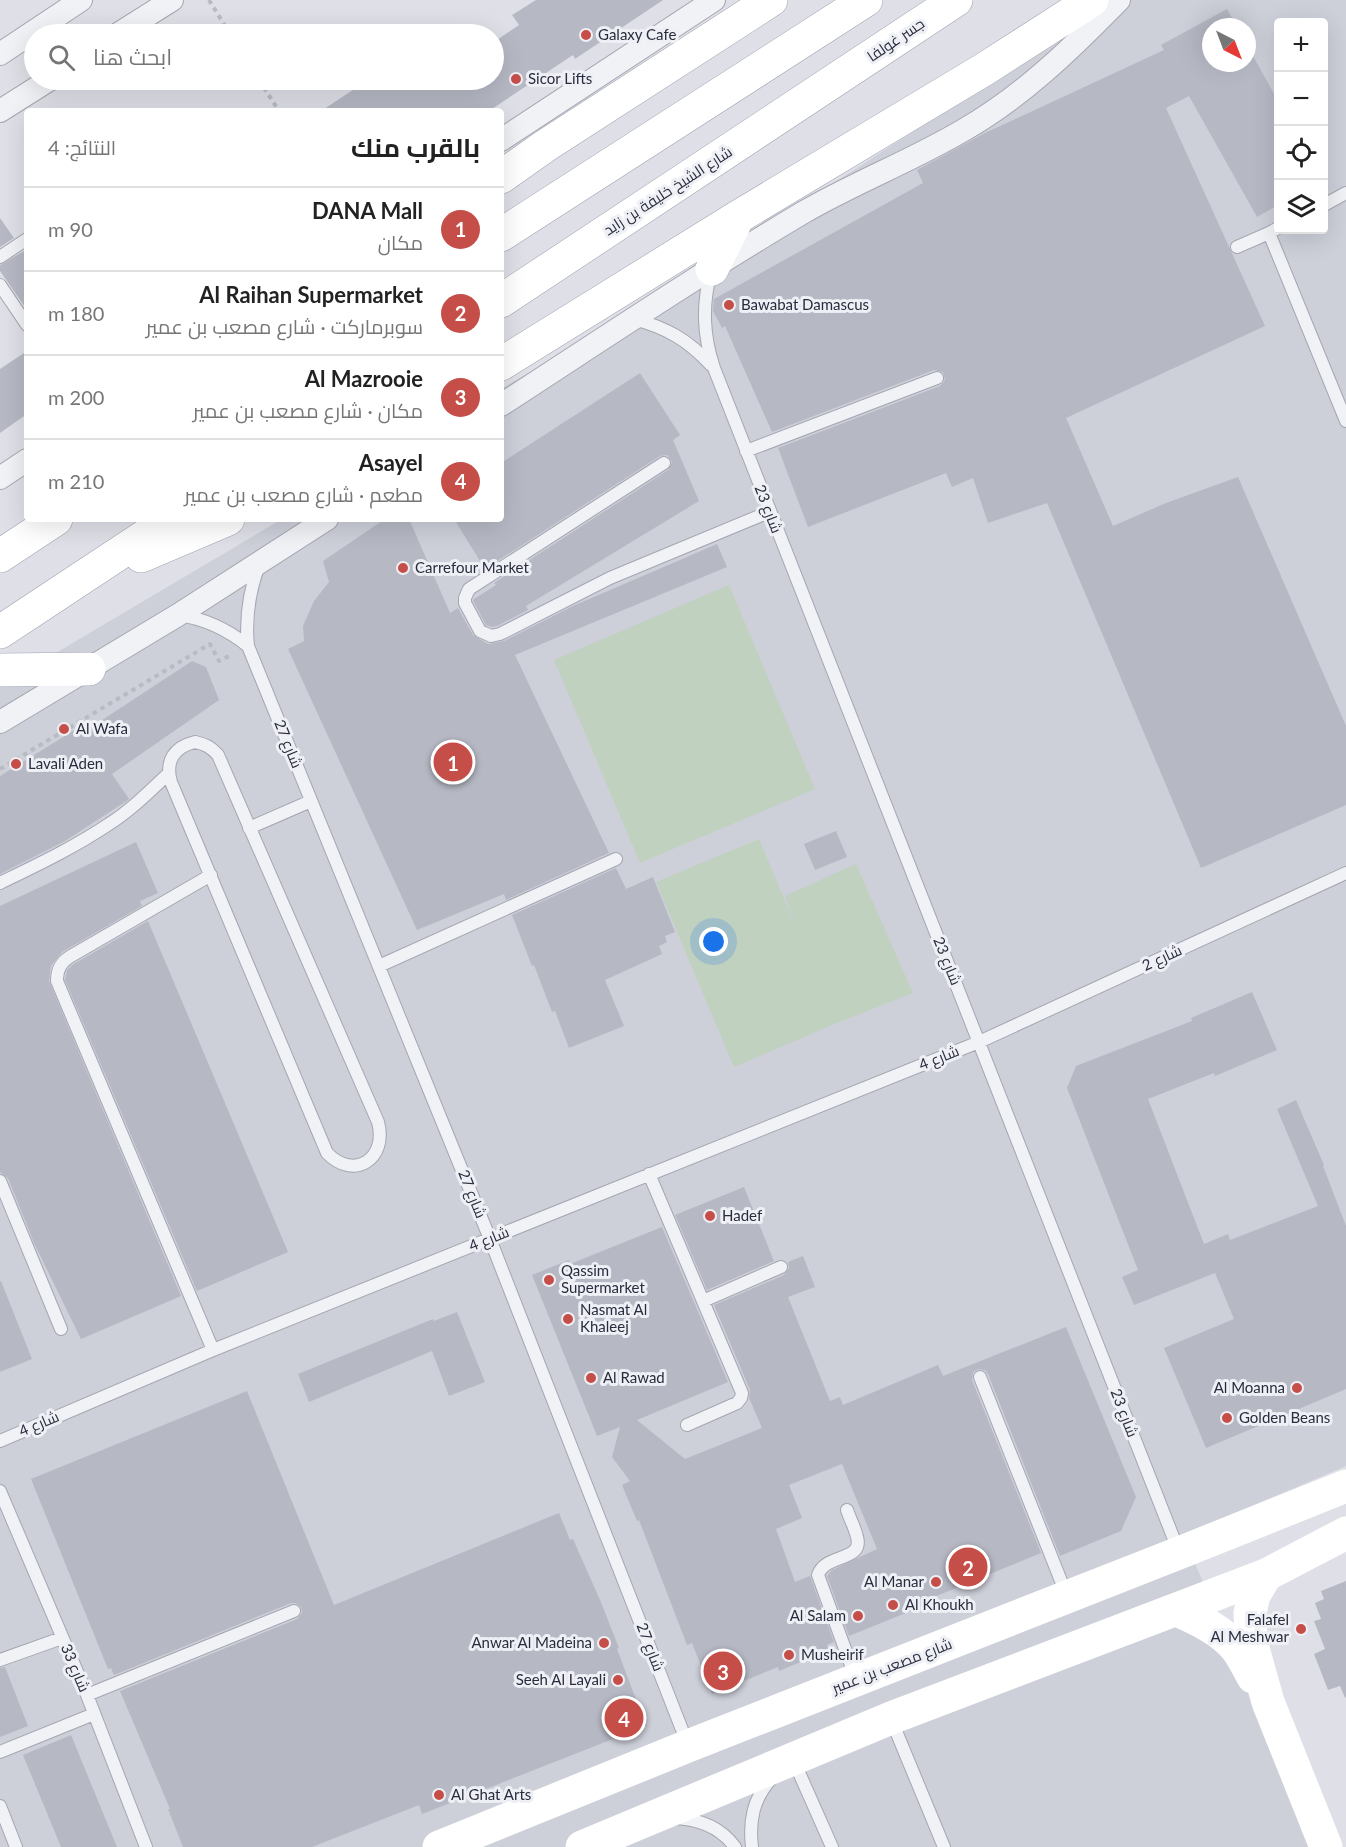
<!DOCTYPE html>
<html lang="ar">
<head>
<meta charset="utf-8">
<style>
  body { margin:0; font-family:Lato,Cairo,sans-serif; background:#f6f6f6; color:#222; direction:rtl }
  .controls { position:absolute; right:18px; top:18px; display:grid; overflow:hidden; border-radius:6px; box-shadow:0 6px 24px #0002 }
  .controls button { width:54px; height:54px; display:grid; place-items:center; padding:0; border:0; border-bottom:2px solid #e0e0e0; background:#fff; color:#222; font:30px sans-serif }
  .compass { position:absolute; left:1202px; top:18px; width:54px; height:54px; border-radius:50%; background:#fff; box-shadow:0 6px 24px #0002; rotate:138deg }
  .you { position:absolute; left:714px; top:942px; width:21px; height:21px; margin:-15px; border:4px solid #fff; border-radius:50%; background:#1a73e8; box-shadow:0 0 0 9px #1a73e833 }
  .badge { display:grid; place-items:center; width:39px; height:39px; border-radius:50%; background:#c64e49; color:#fff; font-size:20px; font-weight:700 }
  .pin { position:absolute; translate:-50% -50%; border:3px solid #fff; box-shadow:0 2px 6px #0006 }
  .list { margin:0; padding:0; list-style:none }
  h2 { display:flex; justify-content:space-between; align-items:center; height:78px; margin:0; padding:0 24px; font-size:26px }
  h2 small { font-size:20px; font-weight:400; color:#767676 }
  .list li { display:grid; grid-template-columns:39px 1fr auto; gap:18px; align-items:center; box-sizing:border-box; height:84px; padding:0 24px; border-top:2px solid #e0e0e0 }
  .list b { display:block; font-size:22px; white-space:nowrap }
  .list p { margin:0; font-size:20px; white-space:nowrap; color:#767676 }
  .list em { font-size:20px; font-style:normal; color:#767676 }
  .icon { flex:none; width:33px; height:33px; fill:none; stroke:currentColor; stroke-width:2; stroke-linecap:round; stroke-linejoin:round }
  .map { position:relative; flex:none; width:1346px; height:1847px; overflow:hidden; direction:ltr }
  .search { position:absolute; background:#fff; box-shadow:0 6px 24px #0002; left:24px; top:24px; width:480px; height:66px; display:flex; align-items:center; gap:15px; box-sizing:border-box; padding:0 21px; border-radius:33px; color:#767676; font-size:22px }
  .panel { position:absolute; background:#fff; box-shadow:0 6px 24px #0002; left:24px; top:108px; width:480px; height:414px; border-radius:6px; direction:rtl }
  .map>svg:first-child { display:block }
</style>
</head>
<body>
<div class="map">
<svg width="1346" height="1847" viewBox="0 0 1346 1847">
  <rect width="100%" height="100%" fill="#dfe0e7"/>
  <path fill="#cdcfd9" fill-rule="evenodd" d="M 1117,0 L 1346,0 L 1346,1466 L 1183,1535 L 1315,1847 L 0,1847 L 0,686 L 282,519 L 501,519 L 501,389 L 657,297 ZM 1278,22 L 1324,22 L 1324,230 L 1278,230 ZM 1211,27 L 1247,27 L 1247,63 L 1211,63 Z"/>
  <path fill="#c1d1c0" d="M 729,585 L 815,789 L 640,863 L 554,660 Z
    M 759,839 L 796,927 L 785,896 L 856,864 L 913,993 L 837,1023 L 734,1067 L 656,882 Z"/>
  <path fill="#b6b9c4" d="M 536,0 L 663,0 L 575,59 L 573,55 L 489,111 L 321,111 L 368,80 L 494,80 L 494,42 L 519,25 L 512,15 Z
    M 1227,9 L 1237,27 L 1211,27 L 1211,63 L 1247,63 L 1247,45 L 1278,101 L 1278,205 L 1257,217 L 1189,96 L 1166,108 L 1265,326 L 1066,418 L 1113,526 L 1166,503 L 1238,477 L 1346,726 L 1346,805 L 1201,868 L 1047,503 L 988,523 L 973,478 L 952,487 L 946,473 L 808,527 L 778,448 L 940,386 L 945,380 L 943,372 L 934,370 L 772,432 L 725,326 L 722,328 L 713,311 L 713,308 L 714,299 L 923,183 L 917,170 L 985,133 L 1164,50 L 1161,45 Z
    M 0,218 L 14,238 L 0,247 Z
    M 24,251 L 27,256 L 27,310 L 0,271 L 0,265 Z
    M 27,351 L 27,414 L 0,433 L 0,369 Z
    M 640,373 L 680,435 L 673,440 L 699,501 L 526,606 L 528,610 L 497,626 L 492,627 L 486,625 L 473,601 L 474,599 L 496,585 L 494,583 L 668,470 L 672,462 L 667,455 L 660,456 L 485,569 L 454,519 L 501,519 L 501,463 Z
    M 385,519 L 409,519 L 450,613 L 458,608 L 473,635 L 488,644 L 504,641 L 573,606 L 717,544 L 727,567 L 515,655 L 609,853 L 506,900 L 504,894 L 417,930 L 288,649 L 304,641 L 303,626 L 314,601 L 329,582 L 323,561 Z
    M 192,661 L 206,667 L 219,700 L 112,774 L 129,799 L 128,800 L 65,841 L 0,874 L 0,776 L 81,726 L 84,732 Z
    M 836,831 L 847,857 L 815,870 L 804,844 Z
    M 136,842 L 158,893 L 140,901 L 142,906 L 62,952 L 51,966 L 49,981 L 181,1296 L 81,1339 L 34,1243 L 8,1178 L 0,1172 L 0,906 Z
    M 616,868 L 626,889 L 653,877 L 675,932 L 665,936 L 667,942 L 659,946 L 662,954 L 605,980 L 624,1026 L 569,1048 L 555,1011 L 552,1012 L 534,965 L 532,966 L 512,915 Z
    M 148,921 L 288,1252 L 197,1291 L 65,980 L 67,970 L 72,965 Z
    M 1252,992 L 1277,1050 L 1215,1076 L 1214,1073 L 1148,1099 L 1204,1244 L 1228,1234 L 1230,1240 L 1318,1206 L 1277,1109 L 1296,1100 L 1324,1165 L 1323,1166 L 1346,1226 L 1346,1389 L 1206,1448 L 1164,1348 L 1234,1319 L 1215,1273 L 1134,1305 L 1122,1277 L 1138,1270 L 1067,1088 L 1076,1066 L 1192,1021 L 1191,1018 Z
    M 744,1187 L 774,1261 L 707,1290 L 675,1215 Z
    M 662,1227 L 728,1382 L 637,1420 L 685,1459 L 762,1428 L 749,1398 L 750,1390 L 714,1305 L 784,1275 L 789,1268 L 788,1262 L 803,1256 L 815,1287 L 788,1297 L 830,1401 L 840,1397 L 843,1405 L 938,1365 L 943,1376 L 1066,1327 L 1136,1497 L 1121,1531 L 1060,1556 L 988,1374 L 985,1370 L 978,1369 L 973,1372 L 972,1380 L 1041,1553 L 922,1602 L 923,1606 L 849,1636 L 827,1576 L 832,1570 L 877,1549 L 842,1464 L 789,1485 L 802,1518 L 776,1529 L 795,1582 L 810,1576 L 834,1642 L 827,1645 L 829,1650 L 779,1671 L 778,1667 L 712,1694 L 692,1643 L 687,1645 L 639,1520 L 637,1521 L 622,1485 L 630,1481 L 612,1457 L 620,1427 L 597,1436 L 532,1275 L 569,1260 L 570,1264 Z
    M 1,1281 L 32,1359 L 0,1372 L 0,1282 Z
    M 457,1312 L 485,1382 L 449,1396 L 432,1351 L 309,1402 L 298,1374 L 433,1319 L 434,1321 Z
    M 247,1391 L 334,1605 L 559,1513 L 570,1540 L 573,1539 L 600,1600 L 619,1648 L 617,1649 L 646,1726 L 422,1814 L 419,1805 L 312,1847 L 183,1847 L 168,1809 L 170,1809 L 120,1691 L 297,1619 L 302,1613 L 301,1607 L 296,1603 L 291,1603 L 114,1675 L 111,1668 L 108,1669 L 31,1479 Z
    M 1346,1581 L 1346,1697 L 1345,1698 L 1340,1686 L 1328,1690 L 1314,1654 L 1325,1649 L 1314,1621 L 1321,1619 L 1315,1603 L 1324,1599 L 1321,1591 Z
    M 5,1667 L 28,1726 L 0,1737 L 0,1668 Z
    M 71,1735 L 117,1847 L 61,1847 L 23,1755 Z"/>
  <g fill="none" stroke-linecap="round" stroke-linejoin="round">
    <defs>
      <path id="lane" d="M 1324,205 L 1346,193
        M 1278,228 L 1269,233 L 1346,421
        M 1237,247 L 1269,233
        M 0,257 L 27,239
        M 711,271 C 702,305 703,335 714,368 L 1179,1552
        M 0,285 L 27,325
        M 634,319 C 667,328 688,340 711,365
        M 746,451 L 937,378
        M 664,463 L 469,589 L 465,598 L 465,603 L 480,631 L 491,636 L 500,634 L 610,578 L 769,512
        M 259,565 C 249,592 245,617 248,646 L 490,1239 L 688,1745
        M 179,615 C 206,619 227,629 248,646
        M 195,742 C 205,744 211,747 218,755 L 378,1122 C 388,1159 354,1181 327,1153 L 171,782 C 165,761 174,747 195,742 Z
        M 249,828 L 311,801
        M 211,875 L 71,956 C 61,962 57,969 57,981 L 213,1350
        M 0,883 C 37,865 75,847 109,824 C 131,810 150,791 169,773
        M 379,966 L 616,859
        M 649,1174 L 742,1393 L 741,1398 L 737,1403 L 687,1425
        M 0,1181 L 61,1329
        M 703,1301 L 781,1267
        M 980,1377 L 1067,1596
        M 0,1441 L 213,1350 L 979,1042 L 1346,873
        M 0,1491 L 87,1695 L 146,1847
        M 847,1510 C 850,1519 855,1528 857,1537 C 864,1562 825,1553 818,1575 L 856,1679
        M 0,1660 L 62,1638
        M 87,1695 L 294,1611
        M 891,1719 L 944,1847
        M 0,1752 L 94,1714
        M 793,1759 L 832,1847
        M 0,1806 L 16,1847
        M 675,1818 C 699,1819 721,1828 735,1847
        M 752,1847 C 749,1821 753,1799 771,1779"/>
      <path id="street" d="M 118,34 L 172,0
        M 0,54 L 81,0
        M 0,111 L 49,80
        M 501,140 L 714,0
        M 501,405 C 601,340 701,273 804,212 C 856,182 911,161 962,131 C 1022,97 1071,49 1119,0
        M 0,478 L 27,460
        M 0,722 L 178,615 L 327,519"/>
      <path id="primary" d="M 501,177 L 545,146 L 771,0
        M 501,235 L 866,0
        M 712,269 L 738,217
        M 501,301 L 956,0
        M 501,364 L 738,217 L 983,70 L 1092,0
        M 0,556 L 56,519
        M 141,556 L 228,519
        M 0,632 L 171,519
        M 0,670 L 89,669"/>
    </defs>
    <use href="#lane" stroke="#a5a6b1" stroke-width="14"/>
    <use href="#street" stroke="#a5a6b1" stroke-width="24"/>
    <use href="#primary" stroke="#9fa3b2" stroke-width="34"/>
    <path stroke="#b9bbc2" stroke-width="4" stroke-dasharray="4.5 4.5" stroke-linecap="butt" d="M 209,0 L 230,34
      M 259,80 L 279,111
      M 0,769 L 210,644 L 219,661 L 231,655"/>
    <use href="#lane" stroke="#f1f2f6" stroke-width="12"/>
    <use href="#street" stroke="#f1f2f6" stroke-width="22"/>
    <path stroke="#fff" stroke-width="33" d="M 1266,1575 L 1254,1595 L 1250,1613 L 1251,1641 L 1268,1702 L 1326,1847
      M 1177,1610 C 1199,1620 1221,1630 1236,1648 C 1243,1657 1248,1668 1253,1677
      M 439,1847 L 688,1746 L 1179,1553 L 1346,1486
      M 582,1847 L 891,1718 L 1266,1575 L 1346,1533"/>
    <use href="#primary" stroke="#fff" stroke-width="33"/>
  </g>
  <g fill="#c64e49" stroke="#eef0f5" stroke-width="2">
    <circle cx="586" cy="35" r="6"/>
    <circle cx="516" cy="79" r="6"/>
    <circle cx="729" cy="305" r="6"/>
    <circle cx="403" cy="568" r="6"/>
    <circle cx="64" cy="729" r="6"/>
    <circle cx="16" cy="764" r="6"/>
    <circle cx="710" cy="1216" r="6"/>
    <circle cx="549" cy="1280" r="6"/>
    <circle cx="568" cy="1319" r="6"/>
    <circle cx="591" cy="1378" r="6"/>
    <circle cx="1297" cy="1388" r="6"/>
    <circle cx="1227" cy="1418" r="6"/>
    <circle cx="936" cy="1582" r="6"/>
    <circle cx="893" cy="1605" r="6"/>
    <circle cx="858" cy="1616" r="6"/>
    <circle cx="1301" cy="1629" r="6"/>
    <circle cx="604" cy="1643" r="6"/>
    <circle cx="789" cy="1655" r="6"/>
    <circle cx="618" cy="1680" r="6"/>
    <circle cx="439" cy="1795" r="6"/>
  </g>
  <g text-anchor="middle" stroke-width="6" stroke-linejoin="round" paint-order="stroke">
    <g font-size="15" fill="#292c3d" stroke="#eef0f5" text-anchor="start">
      <text x="598" y="40">Galaxy Cafe</text>
      <text x="528" y="84">Sicor Lifts</text>
      <text x="741" y="310">Bawabat Damascus</text>
      <text x="415" y="573">Carrefour Market</text>
      <text x="76" y="734">Al Wafa</text>
      <text x="28" y="769">Lavali Aden</text>
      <text x="722" y="1221">Hadef</text>
      <text x="561" y="1276">Qassim<tspan x="561" dy="17">Supermarket</tspan></text>
      <text x="580" y="1315">Nasmat Al<tspan x="580" dy="17">Khaleej</tspan></text>
      <text x="603" y="1383">Al Rawad</text>
      <text x="1285" y="1393" text-anchor="end">Al Moanna</text>
      <text x="1239" y="1423">Golden Beans</text>
      <text x="924" y="1587" text-anchor="end">Al Manar</text>
      <text x="905" y="1610">Al Khoukh</text>
      <text x="846" y="1621" text-anchor="end">Al Salam</text>
      <text x="1289" y="1625" text-anchor="end">Falafel<tspan x="1289" dy="17">Al Meshwar</tspan></text>
      <text x="592" y="1648" text-anchor="end">Anwar Al Madeina</text>
      <text x="801" y="1660">Musheirif</text>
      <text x="606" y="1685" text-anchor="end">Seeh Al Layali</text>
      <text x="451" y="1800">Al Ghat Arts</text>
    </g>
    <g font-size="15" fill="#292c3d" stroke="#eef0f5">
      <text transform="translate(896 40) rotate(-34)" y="5">جسر غولفا</text>
      <text transform="translate(668 191) rotate(-33)" y="5">شارع الشيخ خليفة بن زايد</text>
      <text transform="translate(768 509) rotate(69)" y="5">شارع 23</text>
      <text transform="translate(288 744) rotate(68)" y="5">شارع 27</text>
      <text transform="translate(1162 958) rotate(-25)" y="5">شارع 2</text>
      <text transform="translate(947 961) rotate(68)" y="5">شارع 23</text>
      <text transform="translate(939 1058) rotate(-22)" y="5">شارع 4</text>
      <text transform="translate(472 1194) rotate(68)" y="5">شارع 27</text>
      <text transform="translate(489 1239) rotate(-22)" y="5">شارع 4</text>
      <text transform="translate(1124 1413) rotate(69)" y="5">شارع 23</text>
      <text transform="translate(39 1424) rotate(-23)" y="5">شارع 4</text>
      <text transform="translate(650 1647) rotate(69)" y="5">شارع 27</text>
      <text transform="translate(892 1666) rotate(-21)" y="5">شارع مصعب بن عمير</text>
      <text transform="translate(75 1668) rotate(67)" y="5">شارع 33</text>
    </g>
  </g>
</svg>
<div class="controls">
<button>+</button>
<button>−</button>
<button><svg class="icon" aria-label="locate" viewBox="0 0 24 24"><circle cx="12" cy="12" r="6"/><path d="M12 2v4M12 18v4M2 12h4M18 12h4"/></svg></button>
<button><svg class="icon" aria-label="layers" viewBox="0 0 24 24"><path d="M12 4l9 5-9 5-9-5zM3 14l9 5 9-5"/></svg></button>
</div>
<svg class="compass" viewBox="-18 -18 36 36"><path d="M0-13l5 13h-10z" fill="#e53935"/><path d="M0 13l5-13h-10z" fill="#767676"/></svg>
<div class="you"></div>
<div class="pin badge" style="left:453px;top:762px">1</div>
<div class="pin badge" style="left:968px;top:1567px">2</div>
<div class="pin badge" style="left:723px;top:1671px">3</div>
<div class="pin badge" style="left:624px;top:1718px">4</div>
<div class="search"><svg class="icon" aria-label="search" viewBox="0 0 24 24"><circle cx="10" cy="10" r="6"/><path d="M15 15l6 6"/></svg>ابحث هنا</div>
<section class="panel">
<h2>بالقرب منك<small>النتائج: 4</small></h2>
<ul class="list">
<li><span class="badge">1</span><div><b>DANA Mall</b><p>مكان</p></div><em>90 m</em></li>
<li><span class="badge">2</span><div><b>Al Raihan Supermarket</b><p>سوبرماركت · شارع مصعب بن عمير</p></div><em>180 m</em></li>
<li><span class="badge">3</span><div><b>Al Mazrooie</b><p>مكان · شارع مصعب بن عمير</p></div><em>200 m</em></li>
<li><span class="badge">4</span><div><b>Asayel</b><p>مطعم · شارع مصعب بن عمير</p></div><em>210 m</em></li>
</ul>
</section>
</div>
</body>
</html>
